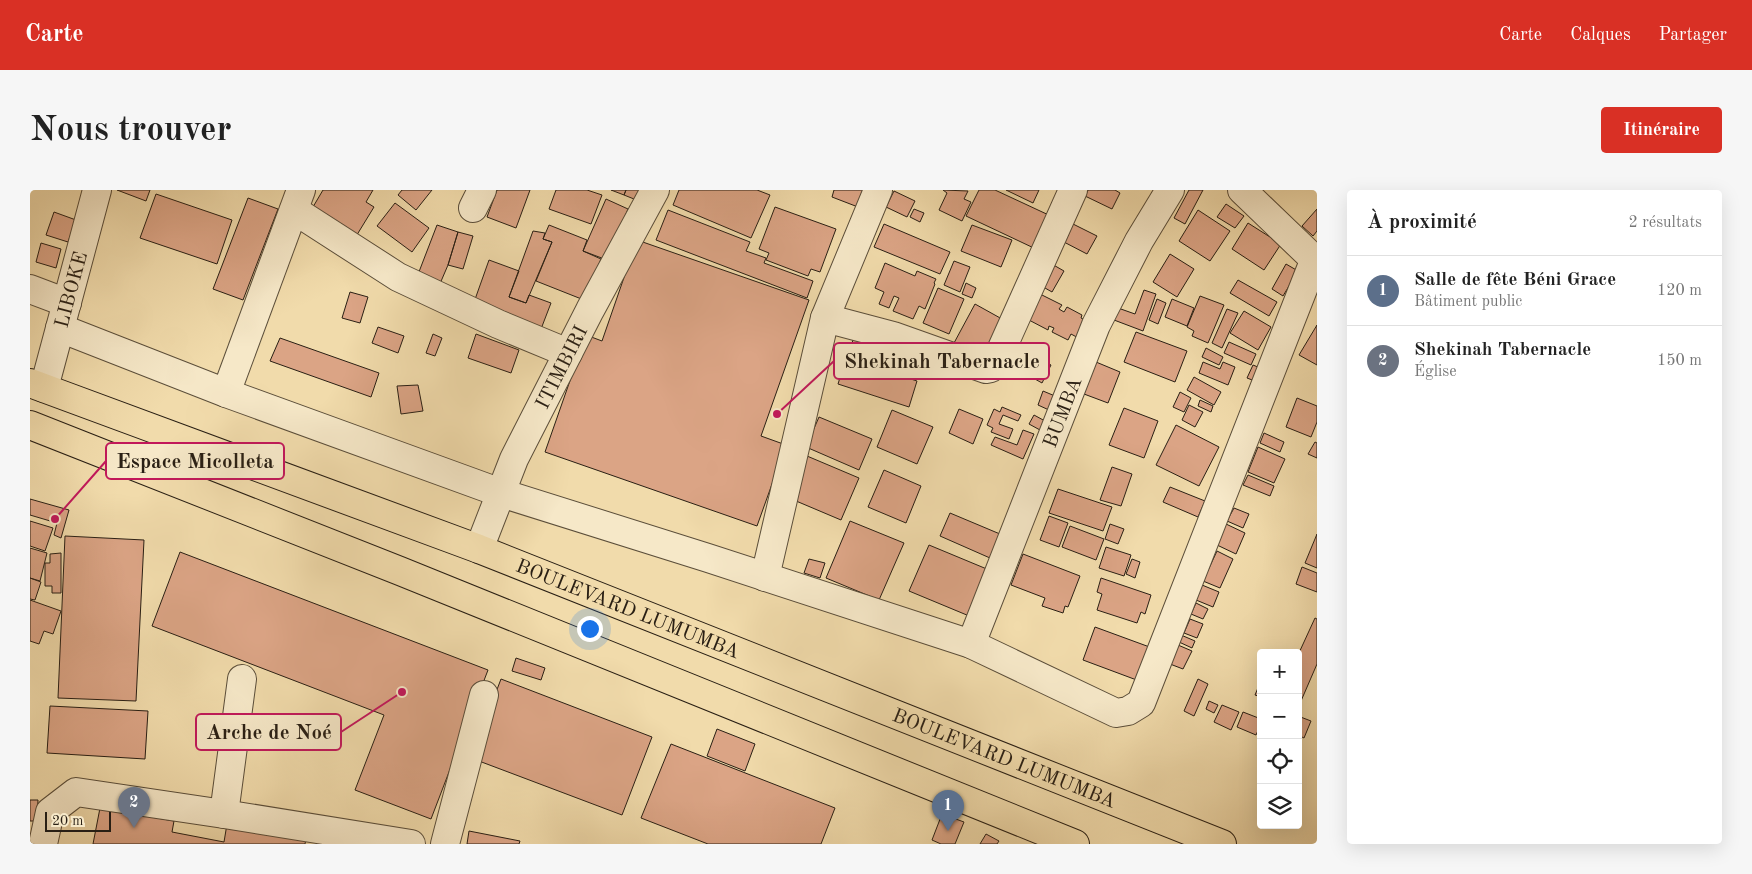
<!DOCTYPE html>
<html lang="fr">
<head>
<meta charset="utf-8">
<style>
  body { margin:0; font-family:"Old Standard TT",serif; background:#f6f6f6; color:#222 }
  .controls { position:absolute; right:15px; bottom:15px; display:grid; overflow:hidden; border-radius:5px; box-shadow:0 5px 20px #0002 }
  .controls button { width:45px; height:45px; display:grid; place-items:center; padding:0; border:0; border-bottom:1px solid #e0e0e0; background:#fff; color:#222; font:25px sans-serif }
  .scale { position:absolute; left:15px; bottom:12px; width:66px; box-sizing:border-box; padding-left:5px; border:2px solid #291f14; border-top:0; font-size:14px; line-height:18px; white-space:nowrap; color:#291f14; -webkit-text-stroke:4px #f6e8c8; paint-order:stroke }
  .you { position:absolute; left:559px; top:438px; width:18px; height:18px; margin:-12px; border:4px solid #fff; border-radius:50%; background:#1a73e8; box-shadow:0 0 0 8px #1a73e833 }
  .badge { display:grid; place-items:center; width:32px; height:32px; border-radius:50%; background:#d93025; color:#fff; font-size:16px; font-weight:700 }
  .pin { position:absolute; translate:-50% -41px; filter:drop-shadow(0 1px 2px #0008) }
  .pin::after { content:''; position:absolute; top:26px; width:18px; height:15px; background:inherit; clip-path:polygon(0 0,100% 0,50% 100%) }
  .list { margin:0; padding:0; list-style:none }
  h2 { display:flex; justify-content:space-between; align-items:center; height:65px; margin:0; padding:0 20px; font-size:21px }
  h2 small { font-size:16px; font-weight:400; color:#767676 }
  .list li { display:grid; grid-template-columns:32px 1fr auto; gap:15px; align-items:center; box-sizing:border-box; height:70px; padding:0 20px; border-top:1px solid #e0e0e0 }
  .list b { display:block; font-size:19px; white-space:nowrap }
  .list p { margin:0; font-size:16px; white-space:nowrap; color:#767676 }
  .list em { font-size:16px; font-style:normal; color:#767676 }
  .icon { flex:none; width:28px; height:28px; fill:none; stroke:currentColor; stroke-width:2; stroke-linecap:round; stroke-linejoin:round }
  .map { position:relative; flex:none; width:1287px; height:654px; overflow:hidden; border-radius:5px }
  header { display:flex; align-items:center; gap:30px; box-sizing:border-box; height:70px; padding:0 25px; background:#d93025; color:#fff }
  header strong { font-size:24px }
  nav { display:flex; gap:28px; margin-inline-start:auto; font-size:18px }
  .intro { display:flex; align-items:center; justify-content:space-between; box-sizing:border-box; height:120px; padding:0 30px }
  h1 { margin:0; font-size:35px }
  .button { padding:12px 22px; border-radius:5px; background:#d93025; color:#fff; font-size:18px; font-weight:700 }
  main { display:flex; gap:30px; padding:0 30px }
  aside { flex:1; background:#fff; border-radius:5px; box-shadow:0 5px 20px #0002 }
  .map>svg:first-child { display:block }
</style>
</head>
<body>
<header>
<strong>Carte</strong>
<nav><a>Carte</a><a>Calques</a><a>Partager</a></nav>
</header>
<div class="intro"><h1>Nous trouver</h1><a class="button">Itinéraire</a></div>
<main>
<div class="map">
<svg width="1287" height="654" viewBox="0 0 1287 654">
  <rect width="100%" height="100%" fill="#f1dbab"/>
  <filter id="stains"><feTurbulence type="fractalNoise" baseFrequency=".004" numOctaves="4"/><feColorMatrix values="0 0 0 0 .2 0 0 0 0 .09 0 0 0 0 .02 0 0 0 .5 -.17"/></filter>
  <radialGradient id="worn" r=".72"><stop offset=".6" stop-color="#630" stop-opacity="0"/><stop offset="1" stop-color="#630" stop-opacity=".3"/></radialGradient>
  <path fill="#dba485" stroke="#291f14" d="M 87,0 L 120,0 L 116,11 Z
    M 293,0 L 343,0 L 336,12 L 344,17 L 325,48 L 280,22 Z
    M 372,0 L 402,0 L 386,20 L 368,5 Z
    M 467,0 L 500,0 L 486,38 L 457,27 Z
    M 526,0 L 557,0 L 572,5 L 561,34 L 519,19 Z
    M 581,0 L 596,0 L 594,5 Z
    M 596,0 L 614,0 L 609,11 L 594,5 Z
    M 649,0 L 727,0 L 740,5 L 721,48 L 643,15 Z
    M 804,0 L 835,0 L 828,17 L 802,7 Z
    M 913,0 L 938,1 L 934,9 L 941,12 L 932,31 L 909,20 L 917,3 Z
    M 949,0 L 965,0 L 1023,27 L 1008,60 L 936,26 Z
    M 976,0 L 1009,0 L 1003,13 Z
    M 1058,0 L 1085,0 L 1090,3 L 1082,19 L 1055,6 Z
    M 1159,0 L 1173,0 L 1155,34 L 1144,28 Z
    M 864,1 L 885,11 L 877,27 L 856,17 Z
    M 126,4 L 202,30 L 187,74 L 110,48 Z
    M 218,8 L 248,19 L 213,110 L 183,99 Z
    M 576,9 L 598,19 L 577,70 L 553,61 Z
    M 365,13 L 399,38 L 382,62 L 347,36 Z
    M 1196,14 L 1214,26 L 1205,38 L 1187,27 Z
    M 745,17 L 806,39 L 790,82 L 781,79 L 778,86 L 736,70 L 739,63 L 729,59 Z
    M 884,19 L 894,23 L 890,32 L 880,27 Z
    M 1287,19 L 1287,41 L 1283,46 L 1272,36 Z
    M 638,20 L 720,52 L 716,61 L 736,68 L 734,73 L 783,91 L 777,108 L 626,50 Z
    M 1168,20 L 1200,41 L 1180,71 L 1149,51 Z
    M 24,22 L 46,30 L 38,52 L 16,45 Z
    M 1041,33 L 1067,46 L 1057,64 L 1032,51 Z
    M 1218,33 L 1251,54 L 1234,80 L 1202,59 Z
    M 854,34 L 920,62 L 910,84 L 844,57 Z
    M 407,35 L 428,42 L 418,75 L 409,96 L 387,87 Z
    M 519,35 L 557,50 L 553,61 L 571,69 L 554,110 L 506,91 L 522,52 L 513,49 Z
    M 942,35 L 982,50 L 971,77 L 931,61 Z
    M 503,41 L 515,43 L 513,49 L 522,52 L 496,113 L 479,107 Z
    M 428,42 L 443,46 L 433,79 L 418,75 Z
    M 607,50 L 779,110 L 731,246 L 756,255 L 727,336 L 515,262 L 556,145 L 572,151 Z
    M 11,53 L 31,59 L 26,78 L 6,72 Z
    M 1140,64 L 1164,79 L 1147,107 L 1123,92 Z
    M 459,70 L 489,81 L 479,107 L 496,113 L 499,105 L 521,113 L 511,139 L 443,115 Z
    M 924,71 L 940,77 L 930,102 L 914,95 Z
    M 855,73 L 885,86 L 887,81 L 906,89 L 904,93 L 905,94 L 895,119 L 889,116 L 883,129 L 863,121 L 869,108 L 864,106 L 859,118 L 849,114 L 854,102 L 845,98 Z
    M 1020,73 L 1034,81 L 1022,102 L 1008,94 Z
    M 1256,74 L 1268,81 L 1253,106 L 1242,99 Z
    M 1208,90 L 1247,112 L 1239,126 L 1200,103 Z
    M 936,93 L 946,98 L 942,108 L 932,104 Z
    M 908,98 L 934,109 L 919,144 L 893,133 Z
    M 1114,100 L 1126,104 L 1113,141 L 1084,130 L 1088,118 L 1105,124 Z
    M 320,102 L 338,107 L 330,133 L 312,128 Z
    M 1010,104 L 1032,115 L 1029,119 L 1034,122 L 1037,117 L 1052,125 L 1051,128 L 1063,134 L 1054,151 L 1041,144 L 1038,150 L 1022,142 L 1024,138 L 1019,136 L 1018,140 L 997,129 Z
    M 1170,106 L 1194,115 L 1178,153 L 1162,146 L 1164,141 L 1157,137 Z
    M 1127,109 L 1136,113 L 1128,134 L 1119,130 Z
    M 1142,109 L 1164,118 L 1157,136 L 1135,127 Z
    M 945,114 L 972,129 L 953,167 L 924,153 Z
    M 1197,119 L 1208,123 L 1192,158 L 1182,153 Z
    M 1214,121 L 1241,137 L 1228,160 L 1200,143 Z
    M 1287,135 L 1287,175 L 1269,165 Z
    M 348,137 L 374,146 L 368,163 L 342,153 Z
    M 826,140 L 898,162 L 890,187 L 818,166 Z
    M 1106,142 L 1157,161 L 1145,192 L 1094,172 Z
    M 403,144 L 412,148 L 405,166 L 396,163 Z
    M 446,144 L 489,160 L 481,183 L 438,168 Z
    M 250,148 L 349,183 L 341,207 L 240,171 Z
    M 1199,152 L 1226,164 L 1221,175 L 1194,163 Z
    M 1176,158 L 1193,167 L 1189,175 L 1172,167 Z
    M 998,163 L 1021,175 L 1012,193 L 989,180 Z
    M 816,168 L 887,191 L 879,217 L 808,194 Z
    M 1066,172 L 1090,182 L 1078,213 L 1054,204 Z
    M 1173,172 L 1190,179 L 1193,172 L 1205,177 L 1198,195 L 1169,183 Z
    M 1223,175 L 1235,180 L 1230,193 L 1217,188 Z
    M 1164,187 L 1191,202 L 1184,215 L 1157,200 Z
    M 388,195 L 393,221 L 371,224 L 367,196 Z
    M 1013,201 L 1025,206 L 1019,220 L 1008,215 Z
    M 1150,202 L 1161,208 L 1154,222 L 1143,217 Z
    M 1267,208 L 1287,216 L 1287,232 L 1281,247 L 1256,237 Z
    M 1170,210 L 1183,216 L 1181,222 L 1168,216 Z
    M 1159,215 L 1173,222 L 1165,237 L 1152,230 Z
    M 972,217 L 991,225 L 988,231 L 973,225 L 969,234 L 983,239 L 979,249 L 961,242 L 963,238 L 957,235 L 964,219 L 970,222 Z
    M 1094,218 L 1128,231 L 1114,268 L 1079,255 Z
    M 929,219 L 953,229 L 943,254 L 919,243 Z
    M 862,220 L 903,237 L 887,274 L 847,257 Z
    M 1004,225 L 1015,231 L 1010,240 L 999,234 Z
    M 789,227 L 842,249 L 829,280 L 776,257 Z
    M 1146,235 L 1189,257 L 1169,296 L 1126,275 Z
    M 993,240 L 1004,244 L 993,269 L 961,255 L 965,247 L 987,255 Z
    M 1234,243 L 1254,252 L 1250,262 L 1230,253 Z
    M 1285,252 L 1287,253 L 1287,268 L 1278,264 Z
    M 1228,257 L 1255,269 L 1244,293 L 1218,282 Z
    M 777,266 L 829,288 L 811,330 L 759,308 Z
    M 1082,277 L 1102,284 L 1091,316 L 1070,310 Z
    M 854,280 L 891,296 L 876,333 L 838,317 Z
    M 1218,285 L 1244,296 L 1240,306 L 1213,295 Z
    M 1140,297 L 1175,311 L 1168,327 L 1133,312 Z
    M 1028,299 L 1082,317 L 1073,341 L 1019,323 Z
    M 0,309 L 39,320 L 31,348 L 24,345 L 27,333 L 0,325 Z
    M 1204,318 L 1219,324 L 1213,338 L 1197,331 Z
    M 920,323 L 970,344 L 960,368 L 910,346 Z
    M 1019,326 L 1038,333 L 1029,357 L 1010,350 Z
    M 0,331 L 23,338 L 15,361 L 0,356 Z
    M 820,331 L 874,353 L 849,410 L 796,388 Z
    M 1080,334 L 1094,339 L 1088,354 L 1075,349 Z
    M 1196,334 L 1215,343 L 1206,364 L 1187,355 Z
    M 1040,336 L 1074,349 L 1066,370 L 1032,357 Z
    M 1287,344 L 1287,378 L 1275,373 Z
    M 35,346 L 114,350 L 106,511 L 28,508 Z
    M 899,355 L 964,382 L 944,428 L 879,401 Z
    M 1076,357 L 1101,365 L 1094,386 L 1069,378 Z
    M 0,358 L 17,363 L 10,391 L 0,388 Z
    M 1187,361 L 1203,369 L 1190,398 L 1173,391 Z
    M 150,362 L 458,480 L 401,629 L 325,600 L 354,525 L 122,436 Z
    M 31,363 L 31,403 L 22,403 L 22,396 L 15,396 L 15,373 L 20,373 L 20,364 Z
    M 993,364 L 1050,386 L 1038,417 L 1035,416 L 1033,423 L 1012,416 L 1015,408 L 981,395 Z
    M 779,369 L 795,373 L 790,388 L 774,383 Z
    M 1102,369 L 1110,372 L 1105,388 L 1096,384 Z
    M 1272,377 L 1287,383 L 1287,402 L 1266,394 Z
    M 0,388 L 11,392 L 5,410 L 0,409 Z
    M 1071,388 L 1121,405 L 1115,424 L 1111,422 L 1107,433 L 1067,420 L 1072,404 L 1067,402 Z
    M 1172,395 L 1189,402 L 1183,417 L 1166,410 Z
    M 0,410 L 31,421 L 23,444 L 14,441 L 9,454 L 0,451 Z
    M 1166,413 L 1178,419 L 1173,429 L 1161,424 Z
    M 1285,428 L 1287,429 L 1287,474 L 1271,511 L 1268,510 L 1268,465 Z
    M 1160,429 L 1173,434 L 1167,448 L 1154,443 Z
    M 1065,437 L 1125,459 L 1112,492 L 1053,470 Z
    M 1151,445 L 1165,451 L 1162,458 L 1149,452 Z
    M 1148,455 L 1162,461 L 1153,479 L 1140,474 Z
    M 486,468 L 515,478 L 511,490 L 482,481 Z
    M 471,489 L 622,547 L 592,625 L 441,568 Z
    M 1168,489 L 1178,494 L 1164,526 L 1154,521 Z
    M 1230,493 L 1231,494 L 1231,507 L 1225,505 Z
    M 1179,511 L 1188,515 L 1184,523 L 1176,519 Z
    M 1192,515 L 1209,522 L 1201,540 L 1184,532 Z
    M 20,516 L 118,521 L 115,569 L 17,563 Z
    M 1213,522 L 1231,529 L 1231,534 L 1226,545 L 1207,537 Z
    M 1268,526 L 1281,531 L 1274,548 L 1268,545 Z
    M 687,539 L 725,554 L 715,581 L 677,566 Z
    M 641,554 L 805,618 L 791,654 L 678,654 L 611,628 Z
    M 0,610 L 8,610 L 7,631 L 0,631 Z
    M 70,618 L 144,631 L 142,642 L 194,652 L 197,634 L 276,649 L 275,654 L 63,654 Z
    M 912,624 L 934,632 L 925,654 L 911,654 L 902,650 Z
    M 439,641 L 490,651 L 489,654 L 437,654 Z
    M 956,644 L 969,651 L 967,654 L 950,654 Z"/>
  <g fill="none" stroke-linecap="round" stroke-linejoin="round">
    <defs>
      <g id="minor">
        <path d="M 1212,0 L 1287,72"/>
        <path d="M 443,18 L 452,0"/>
        <path d="M 264,20 L 368,87 L 468,134 L 538,163"/>
        <path d="M 0,99 L 37,113"/>
        <path d="M 795,128 L 863,146 L 956,179 L 961,178 L 965,174 L 1043,0"/>
        <path d="M 30,138 L 196,203 L 471,303 L 678,368 L 941,454 L 1086,523 L 1098,521 L 1111,513 L 1284,71"/>
        <path id="s1" d="M 14,198 L 67,0"/>
        <path d="M 196,203 L 271,0"/>
        <path id="s2" d="M 449,359 L 484,269 L 560,120 L 625,0"/>
        <path d="M 735,387 L 795,128 L 848,0"/>
        <path id="s3" d="M 941,454 L 1066,135 L 1109,51 L 1140,0"/>
        <path d="M 194,624 L 212,489"/>
        <path d="M 13,654 L 20,622 L 46,602 L 194,624 L 381,654"/>
        <path d="M 415,654 L 454,505"/>
      </g>
      <g id="highway">
        <path id="s4" d="M 0,193 L 449,359 L 1192,654"/>
        <path d="M 0,235 L 370,381 L 1045,654"/>
      </g>
    </defs>
    <use href="#minor" stroke="#5b4e3a" stroke-width="30"/>
    <use href="#highway" stroke="#291f14" stroke-width="30"/>
    <use href="#minor" stroke="#f6e8c8" stroke-width="28"/>
    <use href="#highway" stroke="#f1dbab" stroke-width="28"/>
  </g>
  <g text-anchor="middle" stroke-width="4.5" stroke-linejoin="round" paint-order="stroke">
    <g font-size="20" fill="#291f14" stroke="#f6e8c8">
      <text dy="7" stroke="none"><textPath href="#s1" startOffset="102">LIBOKE</textPath></text>
      <text dy="7" stroke="none"><textPath href="#s2" startOffset="200">ITIMBIRI</textPath></text>
      <text dy="7" stroke="none"><textPath href="#s3" startOffset="249">BUMBA</textPath></text>
      <text dy="7" stroke="none"><textPath href="#s4" startOffset="639">BOULEVARD LUMUMBA</textPath></text>
      <text dy="7" stroke="none"><textPath href="#s4" startOffset="1044">BOULEVARD LUMUMBA</textPath></text>
    </g>
  </g>
  <path fill="none" stroke="#c2185b" stroke-width="2" d="M747 224L804 171M25 329L76 271M372 502L311 542"/>
  <g fill="#c2185b" stroke="#f6e8c8" stroke-width="2">
    <circle cx="747" cy="224" r="5"/>
    <circle cx="25" cy="329" r="5"/>
    <circle cx="372" cy="502" r="5"/>
  </g>
  <g fill="#f6e8c8" stroke="#c2185b" stroke-width="2">
    <rect x="804" y="153" width="215" height="36" rx="5"/>
    <rect x="76" y="253" width="178" height="36" rx="5"/>
    <rect x="166" y="524" width="145" height="36" rx="5"/>
  </g>
  <g font-size="21" text-anchor="middle" font-weight="bold" fill="#291f14">
    <text x="912" y="178">Shekinah Tabernacle</text>
    <text x="165" y="278">Espace Micolleta</text>
    <text x="239" y="549">Arche de Noé</text>
  </g>
  <rect width="100%" height="100%" filter="url(#stains)"/>
  <rect width="100%" height="100%" fill="url(#worn)"/>
</svg>
<div class="controls">
<button>+</button>
<button>−</button>
<button><svg class="icon" aria-label="locate" viewBox="0 0 24 24"><circle cx="12" cy="12" r="6"/><path d="M12 2v4M12 18v4M2 12h4M18 12h4"/></svg></button>
<button><svg class="icon" aria-label="layers" viewBox="0 0 24 24"><path d="M12 4l9 5-9 5-9-5zM3 14l9 5 9-5"/></svg></button>
</div>
<div class="scale">20 m</div>
<div class="you"></div>
<div class="pin badge" style="left:918px;top:641px;background:#5c6f8a">1</div>
<div class="pin badge" style="left:104px;top:638px;background:#6b7280">2</div>
</div>
<aside>
<h2>À proximité<small>2 résultats</small></h2>
<ul class="list">
<li><span class="badge" style="background:#5c6f8a">1</span><div><b>Salle de fête Béni Grace</b><p>Bâtiment public</p></div><em>120 m</em></li>
<li><span class="badge" style="background:#6b7280">2</span><div><b>Shekinah Tabernacle</b><p>Église</p></div><em>150 m</em></li>
</ul>
</aside>
</main>
</body>
</html>
